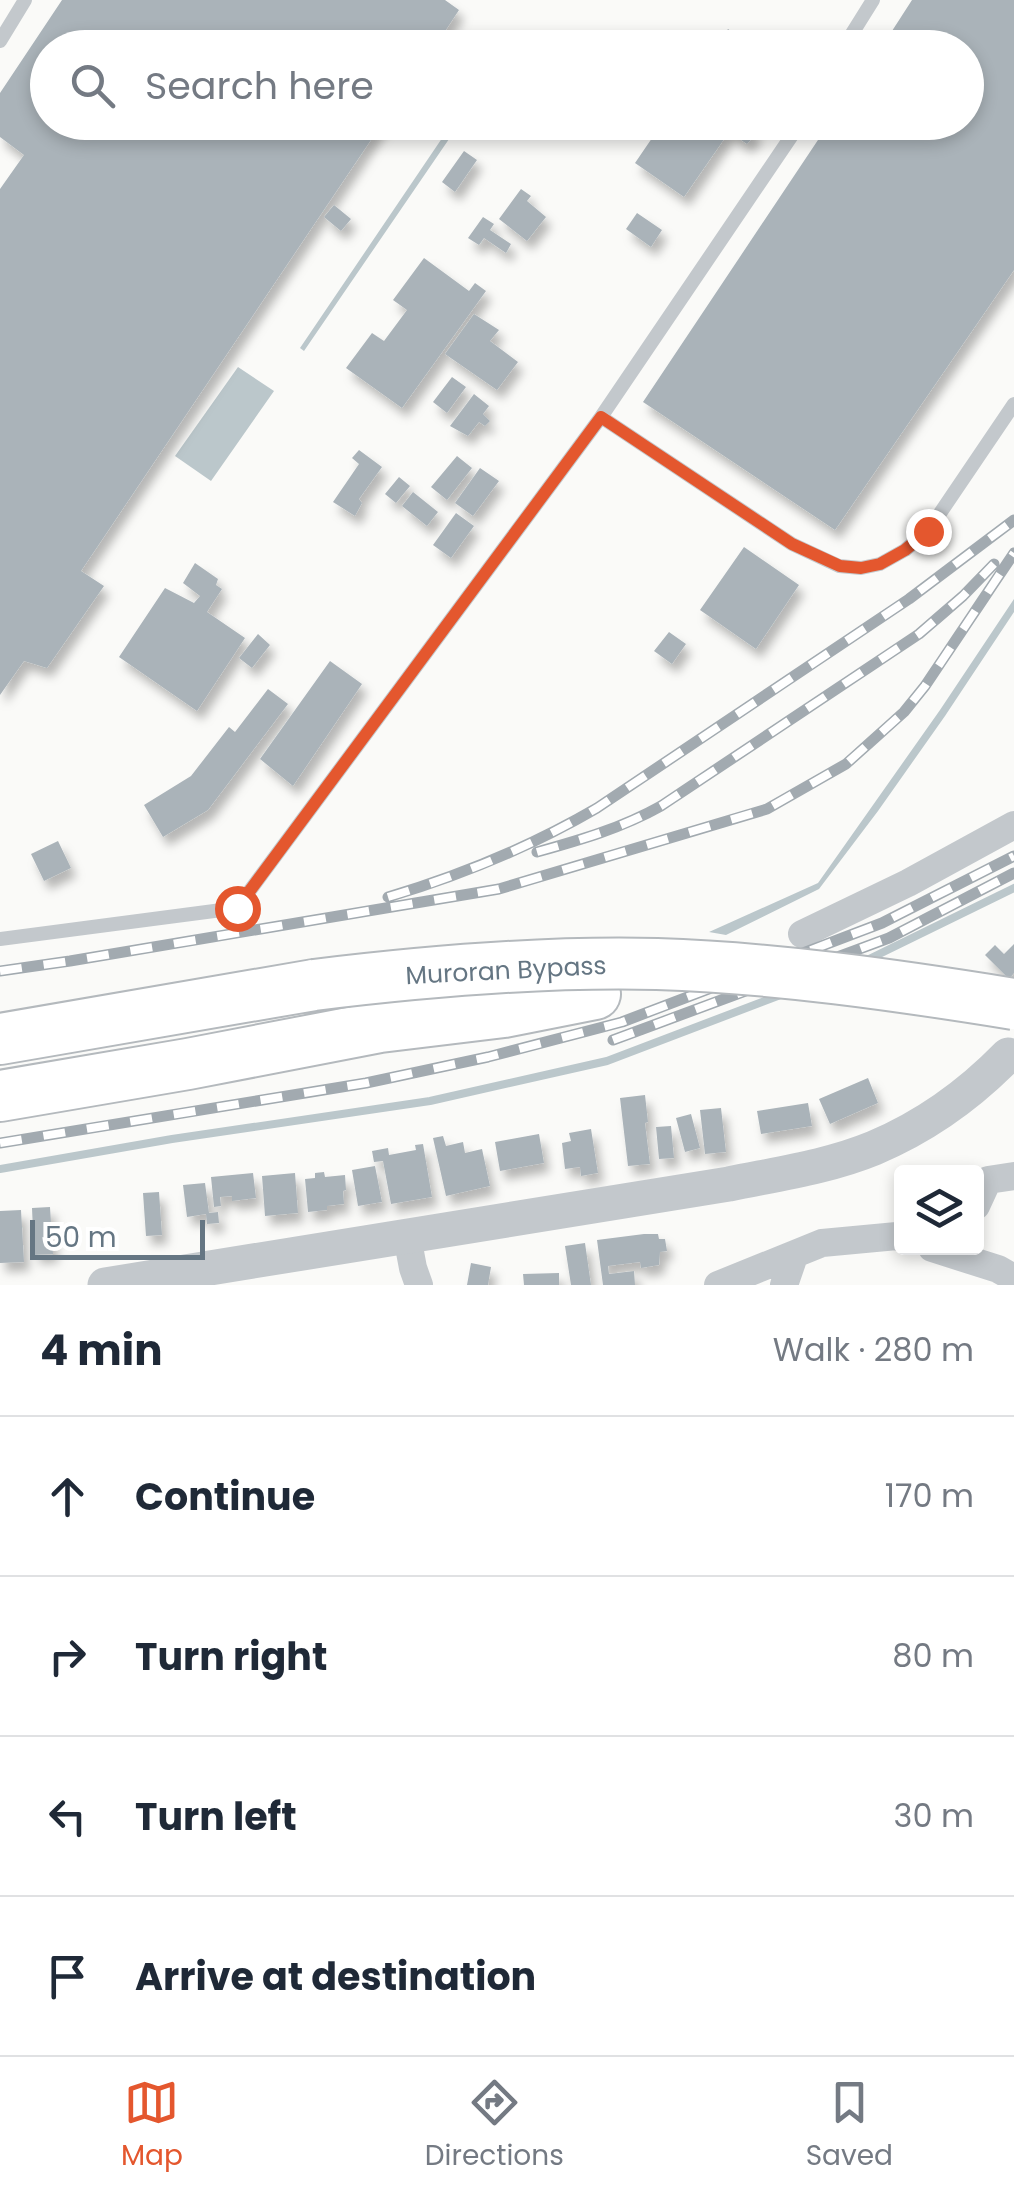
<!DOCTYPE html>
<html lang="en">
<head>
<meta charset="utf-8">
<style>
  body { margin:0; font-family:Poppins,sans-serif; background:#f6f6f7; color:#1f2937 }
  .controls { position:absolute; right:30px; bottom:30px; display:grid; overflow:hidden; border-radius:10px; box-shadow:0 5px 15px #0003 }
  .controls button { width:90px; height:90px; display:grid; place-items:center; padding:0; border:0; border-bottom:2px solid #e0e1e3; background:#fff; color:#1f2937; font:50px sans-serif }
  .scale { position:absolute; left:30px; bottom:25px; width:175px; box-sizing:border-box; padding-left:10px; border:5px solid #657683; border-top:0; font-size:28px; line-height:35px; white-space:nowrap; color:#657683; -webkit-text-stroke:8px #fff; paint-order:stroke }
  .stop { position:absolute; width:30px; height:30px; margin:-22px; border:8px solid #e4572e; border-radius:50%; background:#fff }
  .stop.end { background:#e4572e; border-color:#fff; box-shadow:0 2px 10px #0008 }
  .list { margin:0; padding:0; list-style:none }
  h2 { display:flex; justify-content:space-between; align-items:center; height:130px; margin:0; padding:0 40px; font-size:42px }
  h2 small { font-size:32px; font-weight:400; color:#747a83 }
  .list li { display:grid; grid-template-columns:65px 1fr auto; gap:30px; align-items:center; box-sizing:border-box; height:160px; padding:0 40px; border-top:2px solid #e0e1e3 }
  .list b { display:block; font-size:38px; white-space:nowrap }
  .list em { font-size:32px; font-style:normal; color:#747a83 }
  .icon { flex:none; width:55px; height:55px; fill:none; stroke:currentColor; stroke-width:2; stroke-linecap:round; stroke-linejoin:round }
  .map { position:relative; flex:none; width:1014px; height:1285px; overflow:hidden }
  .search { position:absolute; background:#fff; box-shadow:0 5px 15px #0003; left:30px; right:30px; top:30px; height:110px; display:flex; align-items:center; gap:25px; box-sizing:border-box; padding:0 35px; border-radius:55px; color:#747a83; font-size:38px }
  .sheet { height:770px; background:#fff }
  nav { display:flex; justify-content:space-around; align-items:center; box-sizing:border-box; height:140px; border-top:2px solid #e0e1e3; background:#fff; font-size:28px; color:#747a83 }
  nav a { display:grid; justify-items:center; gap:5px }
  nav .on { color:#e4572e }
  .map>svg:first-child { display:block }
</style>
</head>
<body>
<div class="map">
<svg width="1014" height="1285" viewBox="0 0 1014 1285">
  <defs>
    <filter id="shadow"><feDropShadow dx="5.5" dy="9" stdDeviation="5" flood-color="#0004"/></filter>
  </defs>
  <rect width="100%" height="100%" fill="#fafaf8"/>
  <path fill="#bbc7cb" d="M 453,122 L 460,123 L 304,351 L 300,348 Z
    M 238,367 L 274,391 L 211,481 L 175,456 Z
    M 1014,599 L 1014,612 L 945,716 L 878,811 L 819,889 L 726,935 L 709,932 L 818,883 L 940,710 Z"/>
  <g fill="none" stroke-linecap="round" stroke-linejoin="round">
    <path stroke="#bbc7cb" stroke-width="8" d="M 865,961 L 1014,888
      M 0,1169 L 172,1139 L 430,1101 L 607,1061 L 783,994"/>
  </g>
  <path fill="#aab3b9" filter="url(#shadow)" d="M 62,0 L 445,0 L 459,10 L 434,48 L 48,48 L 48,122 L 383,122 L 81,571 L 104,586 L 47,668 L 24,661 L 0,695 L 0,189 L 24,155 L 0,137 L 0,93 Z
    M 912,0 L 1014,0 L 1014,270 L 835,530 L 643,402 L 830,122 L 966,122 L 966,48 L 881,48 Z
    M 728,29 L 755,48 L 715,48 Z
    M 663,122 L 746,122 L 757,133 L 747,144 L 729,132 L 684,197 L 635,163 Z
    M 464,151 L 477,160 L 455,192 L 442,182 Z
    M 521,189 L 531,196 L 527,201 L 546,217 L 527,241 L 499,219 Z
    M 334,205 L 351,219 L 341,231 L 324,217 Z
    M 637,213 L 662,230 L 651,247 L 626,229 Z
    M 483,217 L 494,224 L 490,230 L 511,244 L 506,253 L 484,238 L 479,245 L 468,238 Z
    M 424,258 L 469,291 L 475,283 L 486,291 L 402,408 L 346,368 L 372,333 L 384,341 L 407,310 L 393,300 Z
    M 474,314 L 499,330 L 490,341 L 518,362 L 497,390 L 445,354 Z
    M 452,377 L 466,387 L 447,413 L 433,402 Z
    M 474,394 L 489,406 L 483,414 L 490,421 L 485,426 L 479,422 L 468,436 L 450,426 Z
    M 359,450 L 382,467 L 359,499 L 362,503 L 355,516 L 333,502 L 359,464 L 352,458 Z
    M 457,456 L 472,468 L 447,500 L 431,487 Z
    M 480,468 L 499,481 L 473,516 L 455,503 Z
    M 399,477 L 410,486 L 396,503 L 385,494 Z
    M 413,492 L 438,512 L 427,526 L 402,506 Z
    M 456,513 L 474,526 L 451,558 L 433,545 Z
    M 744,547 L 799,585 L 756,649 L 700,610 Z
    M 195,563 L 218,579 L 216,585 L 222,589 L 207,612 L 245,638 L 197,711 L 119,657 L 165,588 L 194,603 L 200,596 L 183,583 Z
    M 669,632 L 686,644 L 672,664 L 654,651 Z
    M 258,634 L 270,645 L 252,668 L 239,658 Z
    M 330,661 L 362,684 L 293,786 L 260,759 Z
    M 268,689 L 288,704 L 208,810 L 163,837 L 144,805 L 191,776 L 229,727 L 235,732 Z
    M 58,841 L 71,868 L 44,881 L 31,854 Z
    M 1014,944 L 1014,973 L 1009,979 L 985,955 L 995,945 L 1004,954 Z
    M 868,1078 L 878,1103 L 830,1124 L 819,1099 Z
    M 645,1095 L 648,1122 L 645,1123 L 650,1164 L 628,1166 L 620,1098 Z
    M 808,1103 L 812,1126 L 761,1134 L 757,1111 Z
    M 721,1108 L 726,1152 L 705,1154 L 700,1110 Z
    M 691,1114 L 700,1148 L 685,1152 L 676,1118 Z
    M 671,1126 L 674,1158 L 659,1159 L 656,1127 Z
    M 591,1129 L 598,1173 L 581,1176 L 580,1167 L 565,1169 L 562,1143 L 571,1141 L 569,1133 Z
    M 539,1134 L 544,1163 L 500,1171 L 495,1142 Z
    M 443,1136 L 446,1146 L 463,1142 L 465,1153 L 482,1149 L 490,1186 L 446,1196 L 433,1138 Z
    M 423,1144 L 432,1197 L 391,1204 L 383,1161 L 374,1162 L 372,1151 L 388,1148 L 389,1155 L 416,1150 L 415,1145 Z
    M 375,1166 L 382,1202 L 358,1206 L 352,1170 Z
    M 324,1172 L 325,1177 L 345,1175 L 346,1190 L 343,1191 L 344,1204 L 327,1206 L 327,1210 L 308,1212 L 305,1179 L 315,1178 L 315,1173 Z
    M 253,1173 L 256,1198 L 232,1201 L 232,1196 L 220,1197 L 221,1206 L 214,1207 L 211,1177 Z
    M 295,1173 L 298,1213 L 265,1216 L 262,1176 Z
    M 205,1183 L 209,1213 L 218,1212 L 219,1223 L 207,1224 L 206,1214 L 187,1217 L 183,1185 Z
    M 159,1192 L 162,1235 L 146,1236 L 143,1193 Z
    M 50,1207 L 53,1254 L 34,1255 L 32,1208 Z
    M 21,1210 L 24,1262 L 0,1263 L 0,1211 Z
    M 644,1234 L 658,1234 L 659,1239 L 665,1239 L 667,1251 L 660,1252 L 659,1265 L 641,1268 L 640,1262 L 608,1266 L 609,1274 L 634,1271 L 635,1285 L 603,1285 L 597,1240 Z
    M 585,1243 L 591,1285 L 571,1285 L 565,1246 Z
    M 471,1263 L 491,1267 L 488,1285 L 467,1285 Z
    M 559,1273 L 559,1285 L 524,1285 L 523,1274 Z"/>
  <g fill="none" stroke-linecap="round" stroke-linejoin="round">
    <defs>
      <path id="motorway" d="M 0,1039 L 314,985
        M 0,1096 L 188,1064 L 380,1027 L 504,1012 L 595,994"/>
    </defs>
    <use href="#motorway" stroke="#b4b9bd" stroke-width="54"/>
    <path stroke="#c3c8cc" stroke-width="14" d="M 0,41 L 25,0
      M 843,48 L 873,0
      M 601,417 L 801,122
      M 0,939 L 237,908 L 601,417 L 792,544 L 839,566 L 861,568 L 880,564 L 905,550 L 928,531 L 1014,404"/>
    <path stroke="#c3c8cc" stroke-width="28" d="M 802,934 L 908,883 L 1014,825
      M 976,1206 L 988,1180 L 1014,1176
      M 407,1236 L 413,1268 L 419,1285
      M 932,1248 L 998,1269 L 1014,1278
      M 718,1285 L 822,1243 L 897,1236 L 902,1238
      M 784,1285 L 794,1256"/>
    <path stroke="#c3c8cc" stroke-width="35" d="M 105,1285 L 729,1184 C 777,1174 828,1167 874,1148 C 924,1127 970,1094 1008,1055"/>
    <use href="#motorway" stroke="#fff" stroke-width="50"/>
    <defs>
      <path id="rail" d="M 537,852 C 580,840 622,828 661,806 L 919,634 L 963,596 L 994,564
        M 388,897 C 462,875 530,847 597,808 L 909,599 L 1014,520
        M 0,971 L 70,961 L 499,889 L 767,809 L 846,764 L 904,712 L 925,686 L 1014,553
        M 613,1040 L 889,938 L 1014,873
        M 0,1143 L 366,1083 L 488,1057 L 622,1022 L 882,923 L 1014,856"/>
    </defs>
    <use href="#rail" stroke="#a2aab0" stroke-width="11"/>
    <use href="#rail" stroke="#fff" stroke-width="8" stroke-dasharray="22" stroke-linecap="butt"/>
    <defs>
      <path id="motorway-bridge" d="M 314,985 C 428,971 543,961 657,964 C 777,968 896,985 1014,1004"/>
    </defs>
    <use href="#motorway-bridge" stroke="#b4b9bd" stroke-width="54" stroke-linecap="butt"/>
    <use href="#motorway-bridge" stroke="#fff" stroke-width="50"/>
  </g>
  <g fill="none" stroke-linecap="round" stroke-linejoin="round">
    <path stroke="#e4572e" stroke-width="12" d="M 237,908 L 601,417 L 792,544 L 840,566 L 861,568 L 880,564 L 905,550 L 928,531"/>
  </g>
  <g text-anchor="middle" stroke-width="10" stroke-linejoin="round" paint-order="stroke">
    <g font-size="25" fill="#657683" stroke="#fff">
      <text transform="translate(506 970) rotate(-3)" y="9">Muroran Bypass</text>
    </g>
  </g>
</svg>
<div class="controls">
<button><svg class="icon" aria-label="layers" viewBox="0 0 24 24"><path d="M12 4l9 5-9 5-9-5zM3 14l9 5 9-5"/></svg></button>
</div>
<div class="scale">50 m</div>
<div class="stop" style="left:237px;top:908px"></div>
<div class="stop end" style="left:928px;top:531px"></div>
<div class="search"><svg class="icon" aria-label="search" viewBox="0 0 24 24"><circle cx="10" cy="10" r="6"/><path d="M15 15l6 6"/></svg>Search here</div>
</div>
<section class="sheet">
<h2>4 min<small>Walk · 280 m</small></h2>
<ul class="list">
<li><svg class="icon" aria-label="ahead" viewBox="0 0 24 24"><path d="M12 20V5M6 11l6-6 6 6"/></svg><div><b>Continue</b></div><em>170 m</em></li>
<li><svg class="icon" aria-label="right" viewBox="0 0 24 24"><path d="M7 20v-9h11M14 6l5 5-5 5"/></svg><div><b>Turn right</b></div><em>80 m</em></li>
<li><svg class="icon" aria-label="left" viewBox="0 0 24 24"><path d="M17 20v-9H6M10 6l-5 5 5 5"/></svg><div><b>Turn left</b></div><em>30 m</em></li>
<li><svg class="icon" aria-label="arrive" viewBox="0 0 24 24"><path d="M6 21V4h12l-3 4 3 4H6"/></svg><div><b>Arrive at destination</b></div></li>
</ul>
</section>
<nav>
<a class="on"><svg class="icon" aria-label="map" viewBox="0 0 24 24"><path d="M3 6l6-2 6 2 6-2v14l-6 2-6-2-6 2zM9 4v14M15 6v14"/></svg>Map</a>
<a><svg class="icon" aria-label="directions" viewBox="0 0 24 24"><path d="M12 3l9 9-9 9-9-9zM9 14v-3h6M13 9l2 2-2 2"/></svg>Directions</a>
<a><svg class="icon" aria-label="saved" viewBox="0 0 24 24"><path d="M7 4h10v16l-5-4-5 4z"/></svg>Saved</a>
</nav>
</body>
</html>
